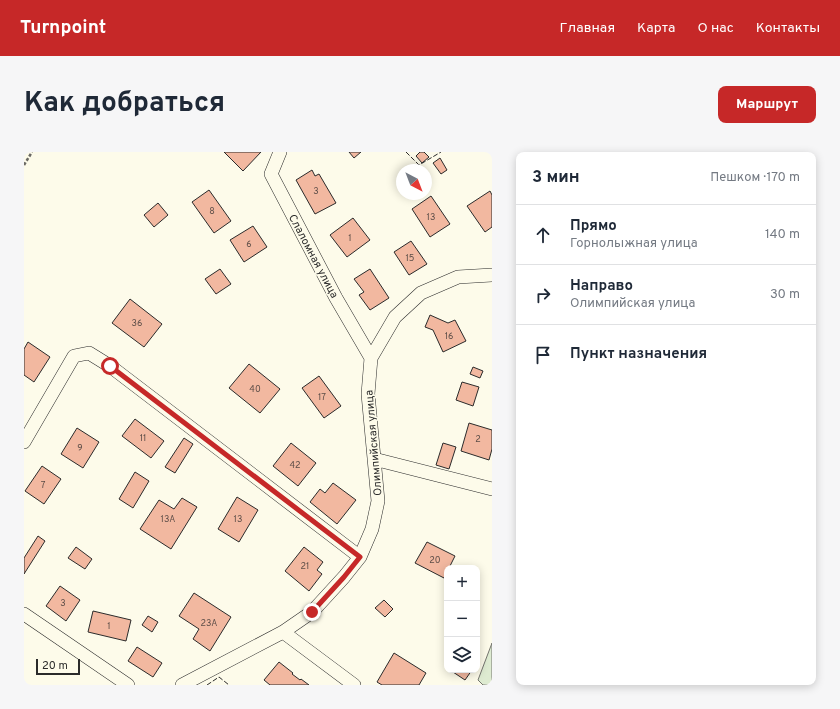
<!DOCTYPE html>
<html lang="ru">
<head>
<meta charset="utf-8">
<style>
  body { margin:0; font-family:Overpass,sans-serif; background:#f6f6f7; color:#1f2937 }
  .controls { position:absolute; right:12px; bottom:12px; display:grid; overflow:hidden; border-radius:8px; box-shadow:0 2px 10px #0003 }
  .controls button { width:36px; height:36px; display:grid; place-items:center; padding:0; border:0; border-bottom:1px solid #e0e1e3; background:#fff; color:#1f2937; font:20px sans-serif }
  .compass { position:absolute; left:372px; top:12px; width:36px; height:36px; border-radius:50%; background:#fff; box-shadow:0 2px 10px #0003; rotate:138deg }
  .scale { position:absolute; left:12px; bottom:10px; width:44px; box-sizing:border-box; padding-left:4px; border:2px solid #2b2b2b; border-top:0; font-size:11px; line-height:14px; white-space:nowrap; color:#2b2b2b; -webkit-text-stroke:3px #fdfbea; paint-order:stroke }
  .stop { position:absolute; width:12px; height:12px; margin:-9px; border:3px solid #c62828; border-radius:50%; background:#fff }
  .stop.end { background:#c62828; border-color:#fff; box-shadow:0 1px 4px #0008 }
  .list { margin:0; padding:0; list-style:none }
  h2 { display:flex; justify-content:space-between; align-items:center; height:52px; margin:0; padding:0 16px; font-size:17px }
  h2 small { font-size:13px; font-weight:400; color:#747a83 }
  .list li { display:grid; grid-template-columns:26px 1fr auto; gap:12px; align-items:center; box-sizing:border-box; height:60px; padding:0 16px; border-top:1px solid #e0e1e3 }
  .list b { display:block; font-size:15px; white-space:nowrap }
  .list p { margin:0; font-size:13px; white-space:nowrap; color:#747a83 }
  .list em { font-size:13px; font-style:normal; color:#747a83 }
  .icon { flex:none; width:22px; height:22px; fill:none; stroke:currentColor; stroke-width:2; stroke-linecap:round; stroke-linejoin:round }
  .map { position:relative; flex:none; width:468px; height:533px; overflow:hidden; border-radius:8px }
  header { display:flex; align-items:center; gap:24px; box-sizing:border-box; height:56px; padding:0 20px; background:#c62828; color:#fff }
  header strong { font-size:19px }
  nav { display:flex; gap:22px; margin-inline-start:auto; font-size:14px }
  .intro { display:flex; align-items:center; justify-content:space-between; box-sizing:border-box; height:96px; padding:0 24px }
  h1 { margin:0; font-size:28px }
  .button { padding:10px 18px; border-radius:8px; background:#c62828; color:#fff; font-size:14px; font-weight:700 }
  main { display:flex; gap:24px; padding:0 24px }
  aside { flex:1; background:#fff; border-radius:8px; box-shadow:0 2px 10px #0003 }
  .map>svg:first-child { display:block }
</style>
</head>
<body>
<header>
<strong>Turnpoint</strong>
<nav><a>Главная</a><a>Карта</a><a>О нас</a><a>Контакты</a></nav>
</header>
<div class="intro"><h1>Как добраться</h1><a class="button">Маршрут</a></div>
<main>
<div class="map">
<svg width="468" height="533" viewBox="0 0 468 533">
  <rect width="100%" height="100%" fill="#fdfbea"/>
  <path fill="#deebd1" stroke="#74746e" d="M 468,491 L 468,533 L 459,533 L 454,528 Z"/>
  <path fill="#f2b8a0" stroke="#2b2b2b" d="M 200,0 L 237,0 L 219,19 Z
    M 325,0 L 337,0 L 330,6 Z
    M 396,0 L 400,0 L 405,5 L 398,11 L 392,4 Z
    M 416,6 L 423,18 L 417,22 L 409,11 Z
    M 288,18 L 291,24 L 295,22 L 312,51 L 291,62 L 272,28 Z
    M 185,38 L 207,69 L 190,81 L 168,50 Z
    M 466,39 L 468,43 L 468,75 L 461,80 L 443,54 Z
    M 407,44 L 426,72 L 406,85 L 388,57 Z
    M 134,51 L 144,63 L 130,75 L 120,63 Z
    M 329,66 L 346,88 L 323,105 L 306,83 Z
    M 229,74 L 243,95 L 220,110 L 206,88 Z
    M 387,89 L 403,112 L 385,123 L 370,100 Z
    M 196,117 L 207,132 L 192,142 L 181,127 Z
    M 346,117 L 365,146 L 346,158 L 335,143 L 340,140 L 330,127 Z
    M 106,147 L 138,172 L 120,195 L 88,171 Z
    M 406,163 L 424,171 L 431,168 L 442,189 L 419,200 L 409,178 L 401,175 Z
    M 4,190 L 26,205 L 10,230 L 0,223 L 0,197 Z
    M 225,212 L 256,237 L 236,261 L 205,236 Z
    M 449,215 L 459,219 L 456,226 L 446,222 Z
    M 295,224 L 317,254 L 300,266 L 278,236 Z
    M 438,230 L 455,235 L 449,254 L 432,248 Z
    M 111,267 L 140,289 L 127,306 L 98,284 Z
    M 445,271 L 468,278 L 468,297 L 465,308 L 437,299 Z
    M 53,276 L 75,290 L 59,316 L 37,302 Z
    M 160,286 L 169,292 L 151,321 L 141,315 Z
    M 267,291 L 292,311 L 274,334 L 249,314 Z
    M 419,291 L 432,295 L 425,317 L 412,313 Z
    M 18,314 L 37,327 L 20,352 L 1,339 Z
    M 111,320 L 125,329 L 109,356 L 95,347 Z
    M 309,331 L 332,348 L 313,372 L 286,350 L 296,337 L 301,341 Z
    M 213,345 L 234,358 L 215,390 L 194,377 Z
    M 158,346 L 173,355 L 147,397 L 116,377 L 135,348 L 150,357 Z
    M 14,384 L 21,389 L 0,422 L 0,406 Z
    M 403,390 L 431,404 L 425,416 L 423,416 L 423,420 L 420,426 L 391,411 Z
    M 52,395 L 68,407 L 61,417 L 44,406 Z
    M 280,395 L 299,410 L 293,418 L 298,422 L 285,439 L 261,419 Z
    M 36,434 L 56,448 L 42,469 L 22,454 Z
    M 170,441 L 207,465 L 186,499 L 169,487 L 175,477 L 155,464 Z
    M 360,448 L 369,457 L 361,465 L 351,456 Z
    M 69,459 L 107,468 L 102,489 L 64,480 Z
    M 124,464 L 134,470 L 128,480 L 118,473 Z
    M 113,495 L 138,511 L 129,525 L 104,509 Z
    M 370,501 L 402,521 L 395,533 L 358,533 L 353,530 Z
    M 255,510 L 269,521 L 268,522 L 276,528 L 277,527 L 285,533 L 246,533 L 240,528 Z
    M 426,518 L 448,518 L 441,528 Z"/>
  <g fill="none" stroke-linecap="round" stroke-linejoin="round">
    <defs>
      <path id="minor" d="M 256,0 L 247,22 L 312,146 L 347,206
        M 0,290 L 50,204 L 65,201 L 86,214 L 336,405
        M 350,307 L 468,337
        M 0,462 L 104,533
        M 259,480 L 330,533
        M 158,533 L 259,480 L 288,460 L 320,425 L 336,405 L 348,377 L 354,349 L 344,242 L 347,206 L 371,165 L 397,141 L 434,125 L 468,123"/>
    </defs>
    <use href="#minor" stroke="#2b2b2b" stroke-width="14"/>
    <path stroke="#6a6964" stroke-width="2.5" stroke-dasharray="3 2" stroke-linecap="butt" d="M 0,13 L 8,0"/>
    <use href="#minor" stroke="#fdfbea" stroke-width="13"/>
    <path stroke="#2b2b2b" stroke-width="1" stroke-dasharray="5 2" stroke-linecap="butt" d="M 382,0 L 395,13 L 417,0
      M 183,533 L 195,525 L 205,533"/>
  </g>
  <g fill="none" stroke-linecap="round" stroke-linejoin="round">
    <path stroke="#c62828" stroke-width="5" d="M 86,214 L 336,405 L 320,425 L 288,460"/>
  </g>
  <g text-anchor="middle" stroke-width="3" stroke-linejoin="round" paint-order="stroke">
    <g font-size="9" fill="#5d4e48">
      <text x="292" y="42">3</text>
      <text x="188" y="62">8</text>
      <text x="407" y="68">13</text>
      <text x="326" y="89">1</text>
      <text x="225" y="95">6</text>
      <text x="386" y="109">15</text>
      <text x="113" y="174">36</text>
      <text x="425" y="187">16</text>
      <text x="231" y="240">40</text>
      <text x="298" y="248">17</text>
      <text x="119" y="289">11</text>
      <text x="454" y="290">2</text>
      <text x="56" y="299">9</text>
      <text x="271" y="316">42</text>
      <text x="19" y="336">7</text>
      <text x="144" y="370">13А</text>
      <text x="214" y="370">13</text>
      <text x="411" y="411">20</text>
      <text x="281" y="417">21</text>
      <text x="39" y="454">3</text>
      <text x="185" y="474">23А</text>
      <text x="85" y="477">1</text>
    </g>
    <g font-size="11" fill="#2b2b2b" stroke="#fdfbea">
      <text transform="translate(290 104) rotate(62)" y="4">Слаломная улица</text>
      <text transform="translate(349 291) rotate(-95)" y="4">Олимпийская улица</text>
    </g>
  </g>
</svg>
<div class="controls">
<button>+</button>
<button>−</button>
<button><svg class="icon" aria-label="layers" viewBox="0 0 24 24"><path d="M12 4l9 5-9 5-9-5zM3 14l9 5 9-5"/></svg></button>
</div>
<svg class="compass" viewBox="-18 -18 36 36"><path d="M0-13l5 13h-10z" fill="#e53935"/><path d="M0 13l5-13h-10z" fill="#747a83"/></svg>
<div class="scale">20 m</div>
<div class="stop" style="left:86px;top:214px"></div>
<div class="stop end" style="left:288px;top:460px"></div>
</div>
<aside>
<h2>3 мин<small>Пешком · 170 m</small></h2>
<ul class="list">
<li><svg class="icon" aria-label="ahead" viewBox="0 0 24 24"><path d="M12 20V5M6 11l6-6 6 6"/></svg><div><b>Прямо</b><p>Горнолыжная улица</p></div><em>140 m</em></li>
<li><svg class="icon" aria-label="right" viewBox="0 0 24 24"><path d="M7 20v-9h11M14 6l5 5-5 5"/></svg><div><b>Направо</b><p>Олимпийская улица</p></div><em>30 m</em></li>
<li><svg class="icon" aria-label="arrive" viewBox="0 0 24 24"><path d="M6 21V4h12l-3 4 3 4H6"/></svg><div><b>Пункт назначения</b></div></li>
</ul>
</aside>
</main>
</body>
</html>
